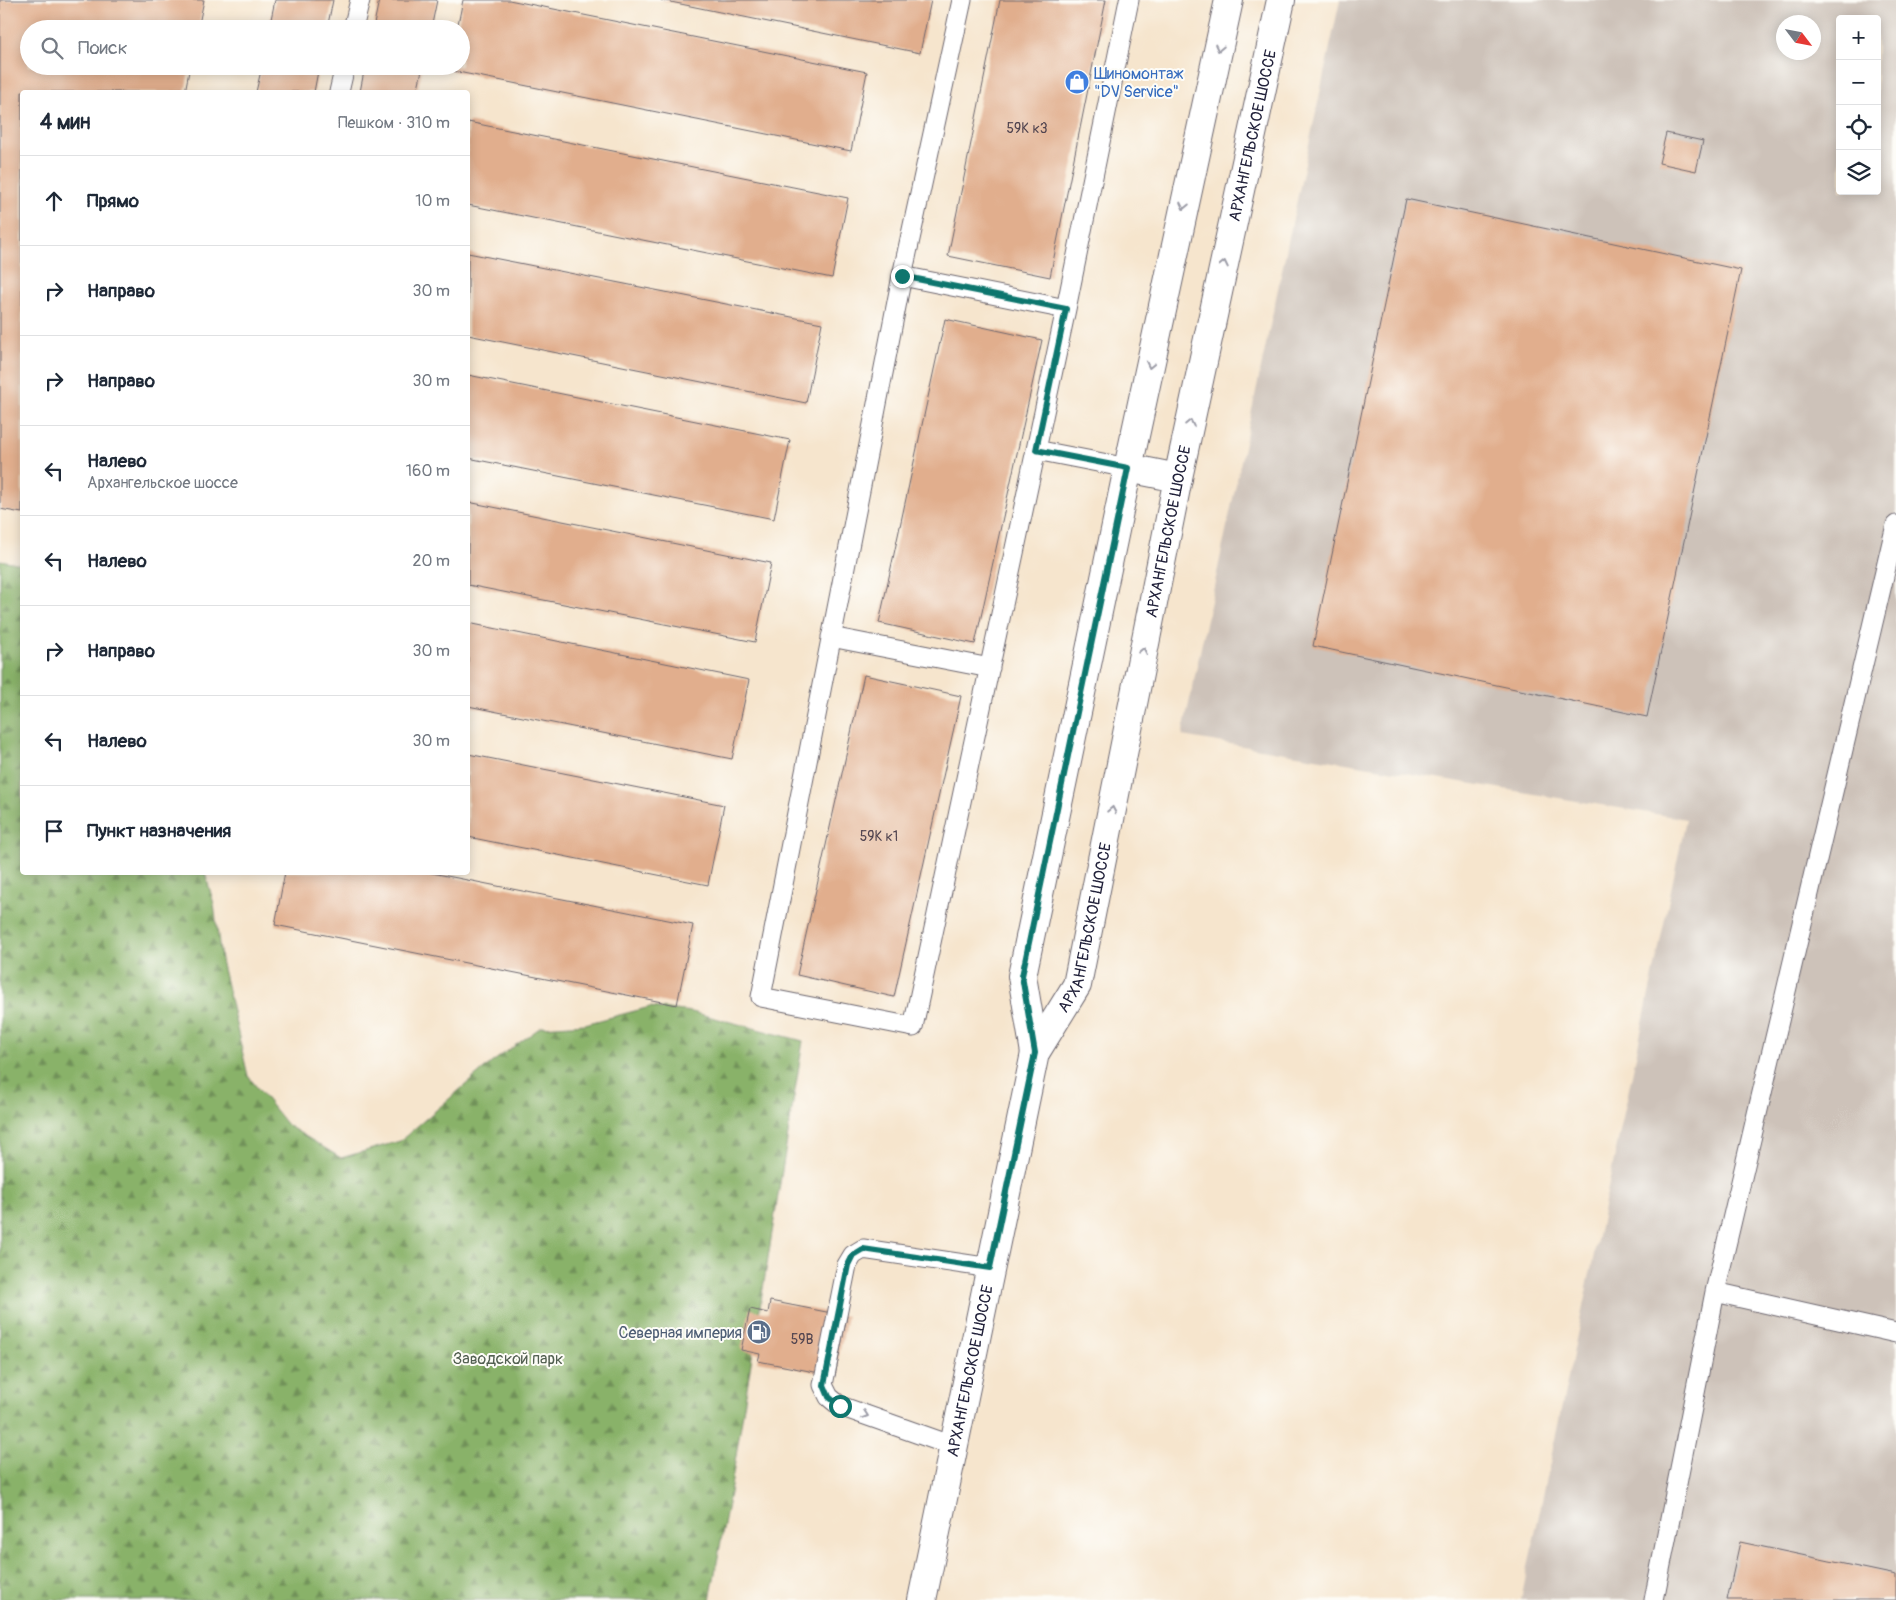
<!DOCTYPE html>
<html lang="ru">
<head>
<meta charset="utf-8">
<style>
  body { margin:0; font-family:Pangolin,sans-serif; background:#f2f2f3; color:#1f2937 }
  .controls { position:absolute; right:15px; top:15px; display:grid; overflow:hidden; border-radius:5px; box-shadow:0 2px 12px #0003 }
  .controls button { width:45px; height:45px; display:grid; place-items:center; padding:0; border:0; border-bottom:1px solid #e0e1e3; background:#fff; color:#1f2937; font:25px sans-serif }
  .compass { position:absolute; left:1776px; top:15px; width:45px; height:45px; border-radius:50%; background:#fff; box-shadow:0 2px 12px #0003; rotate:122deg }
  .stop { position:absolute; width:15px; height:15px; margin:-11px; border:4px solid #0f766e; border-radius:50%; background:#fff }
  .stop.end { background:#0f766e; border-color:#fff; box-shadow:0 1px 5px #0008 }
  .list { margin:0; padding:0; list-style:none }
  h2 { display:flex; justify-content:space-between; align-items:center; height:65px; margin:0; padding:0 20px; font-size:21px }
  h2 small { font-size:16px; font-weight:400; color:#747a83 }
  .list li { display:grid; grid-template-columns:32px 1fr auto; gap:15px; align-items:center; box-sizing:border-box; height:90px; padding:0 20px; border-top:1px solid #e0e1e3 }
  .list b { display:block; font-size:19px; white-space:nowrap }
  .list p { margin:0; font-size:16px; white-space:nowrap; color:#747a83 }
  .list em { font-size:16px; font-style:normal; color:#747a83 }
  .icon { flex:none; width:28px; height:28px; fill:none; stroke:currentColor; stroke-width:2; stroke-linecap:round; stroke-linejoin:round }
  .map { position:relative; flex:none; width:1896px; height:1600px; overflow:hidden }
  .search { position:absolute; background:#fff; box-shadow:0 2px 12px #0003; left:20px; top:20px; width:450px; height:55px; display:flex; align-items:center; gap:12px; box-sizing:border-box; padding:0 18px; border-radius:28px; color:#747a83; font-size:19px }
  .panel { position:absolute; background:#fff; box-shadow:0 2px 12px #0003; left:20px; top:90px; width:450px; height:785px; border-radius:5px }
  .map>svg:first-child { display:block }
</style>
</head>
<body>
<div class="map">
<svg width="1896" height="1600" viewBox="0 0 1896 1600">
  <defs>
    <pattern id="forest-firs" width="22" height="20" patternUnits="userSpaceOnUse" patternTransform="scale(1.25)"><rect width="22" height="20" fill="#89b269"/><path d="M5 1l3.5 6h-7zM16 11l3.5 6h-7z" fill="#709058"/></pattern>
  </defs>
  <rect width="100%" height="100%" fill="#fdfcf7"/>
  <filter id="ink" filterUnits="userSpaceOnUse"><feTurbulence type="fractalNoise" baseFrequency=".02" numOctaves="2"/><feDisplacementMap in="SourceGraphic" scale="10" xChannelSelector="R" yChannelSelector="G"/><feConvolveMatrix kernelMatrix="1 2 1 2 8 2 1 2 1" color-interpolation-filters="sRGB"/></filter>
  <filter id="wash" filterUnits="userSpaceOnUse"><feTurbulence type="fractalNoise" baseFrequency=".0096" numOctaves="4" result="noise"/><feDisplacementMap in="SourceGraphic" scale="20" xChannelSelector="R" yChannelSelector="G"/><feGaussianBlur stdDeviation="1.12" result="paint"/><feColorMatrix in="noise" values="0 0 0 0 0 0 0 0 0 0 0 0 0 0 0 0 0 1.4 0 .05"/><feComposite in="paint" operator="in"/></filter>
  <g filter="url(#wash)">
    <rect width="100%" height="100%" fill="#f6e5cd"/>
    <path fill="#cdc2b9" fill-rule="evenodd" d="M 1340,0 L 1896,0 L 1896,1600 L 1521,1600 L 1686,819 L 1182,736 ZM 1840,19 L 1877,19 L 1877,191 L 1840,191 ZM 1784,22 L 1814,22 L 1814,52 L 1784,52 Z"/>
    <path fill="url(#forest-firs)" stroke="#566a52" d="M 0,560 L 22,564 L 22,872 L 205,873 L 214,904 L 221,960 L 248,1076 L 287,1125 L 341,1158 L 400,1141 L 491,1063 L 541,1027 L 585,1024 L 650,1007 L 692,1012 L 803,1041 L 730,1493 L 710,1600 L 0,1600 Z"/>
    <g id="blocks">
      <path fill="#e1ae8d" d="M 0,0 L 204,0 L 198,29 L 29,29 L 29,66 L 190,66 L 185,92 L 22,92 L 22,513 L 0,509 Z
        M 275,0 L 333,0 L 327,29 L 269,29 Z
        M 379,0 L 437,0 L 431,29 L 373,29 Z
        M 463,0 L 509,0 L 867,72 L 851,151 L 448,70 L 449,66 L 461,66 L 461,29 L 457,29 Z
        M 661,0 L 931,0 L 920,53 Z
        M 1000,0 L 1106,0 L 1050,277 L 948,256 Z
        M 262,66 L 319,66 L 314,92 L 256,92 Z
        M 365,66 L 423,66 L 417,92 L 360,92 Z
        M 468,122 L 848,198 L 832,278 L 468,205 Z
        M 1666,133 L 1703,141 L 1696,171 L 1659,163 Z
        M 1406,199 L 1741,270 L 1647,717 L 1313,646 Z
        M 468,253 L 822,323 L 806,403 L 468,335 Z
        M 945,319 L 1042,340 L 975,644 L 879,623 Z
        M 468,375 L 790,440 L 774,519 L 468,458 Z
        M 468,502 L 771,563 L 755,642 L 468,585 Z
        M 468,623 L 749,680 L 732,759 L 468,706 Z
        M 864,675 L 961,696 L 894,997 L 797,975 Z
        M 468,754 L 724,805 L 708,885 L 468,837 Z
        M 285,872 L 427,872 L 693,925 L 677,1005 L 275,925 Z
        M 770,1301 L 847,1316 L 835,1376 L 758,1361 L 760,1354 L 741,1350 L 750,1309 L 768,1313 Z
        M 1740,1542 L 1896,1575 L 1896,1600 L 1727,1600 Z"/>
    </g>
  </g>
  <g filter="url(#ink)">
    <use href="#blocks" fill-opacity="0" stroke="#6c666e" stroke-width="1"/>
    <g fill="none" stroke-linecap="round" stroke-linejoin="round">
      <defs>
        <path id="service" d="M 962,0 L 902,276 L 761,997 L 913,1027 L 1066,309 L 1129,0
          M 353,29 L 360,0
          M 339,92 L 345,66
          M 902,276 L 1066,309
          M 1036,450 L 1128,468
          M 1896,525 L 1715,1292 L 1896,1333
          M 831,637 L 990,668
          M 953,1446 L 840,1406 L 829,1397 L 823,1385 L 847,1265 L 853,1255 L 863,1249 L 991,1268
          M 1654,1600 L 1715,1292"/>
        <g id="primary">
          <path d="M 1128,468 L 1178,478"/>
          <path d="M 1035,1053 L 1022,976 L 1128,468 L 1229,0"/>
          <path id="s1" d="M 922,1600 L 1035,1053 L 1077,985 L 1178,478 L 1281,0"/>
        </g>
      </defs>
      <use href="#service" stroke="#6c666e" stroke-width="21"/>
      <use href="#primary" stroke="#6c666e" stroke-width="30"/>
      <use href="#service" stroke="#fff" stroke-width="19"/>
      <use href="#primary" stroke="#fff" stroke-width="28"/>
    </g>
    <defs><path id="oneway-chevron" d="M-2-3.5L2.5 0L-2 3.5" fill="none" stroke-width="1.6" stroke-linecap="round" stroke-linejoin="round" transform="scale(1.25)"/></defs>
    <g stroke="#9c9ca7">
      <use href="#oneway-chevron" transform="translate(1219 48) rotate(102)"/>
      <use href="#oneway-chevron" transform="translate(1184 206) rotate(102)"/>
      <use href="#oneway-chevron" transform="translate(1224 264) rotate(-78)"/>
      <use href="#oneway-chevron" transform="translate(1150 365) rotate(102)"/>
      <use href="#oneway-chevron" transform="translate(1190 423) rotate(-78)"/>
      <use href="#oneway-chevron" transform="translate(1143 651) rotate(-79)"/>
      <use href="#oneway-chevron" transform="translate(1112 810) rotate(-79)"/>
      <use href="#oneway-chevron" transform="translate(865 1415) rotate(19)"/>
    </g>
  </g>
  <g fill="none" stroke-linecap="round" stroke-linejoin="round" filter="url(#ink)">
    <path stroke="#0f766e" stroke-width="6" d="M 840,1406 L 829,1397 L 824,1385 L 848,1265 L 853,1255 L 863,1249 L 990,1268 L 1035,1053 L 1022,976 L 1128,468 L 1036,450 L 1066,309 L 902,276"/>
  </g>
  <defs>
    <symbol id="shop-disc" viewBox="-11 -11 22 22"><circle r="9.5" fill="#3f7fe0" stroke="#fdfcf7"/><path d="M-5-2.5h2.3a2.7 3.5 0 0 1 5.4 0H5L5.5 6h-11ZM-1.5-2.5h3a1.5 2.3 0 0 0-3 0Z" fill="#fff"/></symbol>
    <symbol id="fuel-disc" viewBox="-11 -11 22 22"><circle r="9.5" fill="#5c6f8a" stroke="#fdfcf7"/><path d="M-5.5-6h7V0h2V4h1.3V-2.5L3-4.5l.8-.8L6-3V5H2.5V1h-1V6h-7ZM-4.2-4.7v3.2H.2V-4.7Z" fill="#fff"/></symbol>
  </defs>
  <g fill-rule="evenodd">
    <use href="#shop-disc" x="1063" y="68" width="28" height="28"/>
    <use href="#fuel-disc" x="745" y="1318" width="28" height="28"/>
  </g>
  <g text-anchor="middle" stroke-width="4" stroke-linejoin="round" paint-order="stroke">
    <g font-size="14" fill="#524550">
      <text x="1027" y="133">59К к3</text>
      <text x="879" y="841">59К к1</text>
      <text x="802" y="1344">59В</text>
    </g>
    <g font-size="16" fill="#366cbe" stroke="#fdfcf7" text-anchor="start">
      <text x="1094" y="79">Шиномонтаж<tspan x="1094" dy="18">"DV Service"</tspan></text>
    </g>
    <g font-size="16" fill="#22223b" stroke="#fdfcf7">
      <text dy="6" stroke="none"><textPath href="#s1" startOffset="1506">АРХАНГЕЛЬСКОЕ ШОССЕ</textPath></text>
      <text dy="6" stroke="none"><textPath href="#s1" startOffset="1101">АРХАНГЕЛЬСКОЕ ШОССЕ</textPath></text>
      <text dy="6" stroke="none"><textPath href="#s1" startOffset="696">АРХАНГЕЛЬСКОЕ ШОССЕ</textPath></text>
      <text dy="6" stroke="none"><textPath href="#s1" startOffset="234">АРХАНГЕЛЬСКОЕ ШОССЕ</textPath></text>
    </g>
    <g font-size="16" fill="#4e5e75" stroke="#fdfcf7" text-anchor="end">
      <text x="742" y="1338">Северная империя</text>
    </g>
    <g font-size="16" fill="#525f51" stroke="#fdfcf7">
      <text x="508" y="1364">Заводской парк</text>
    </g>
  </g>
</svg>
<div class="controls">
<button>+</button>
<button>−</button>
<button><svg class="icon" aria-label="locate" viewBox="0 0 24 24"><circle cx="12" cy="12" r="6"/><path d="M12 2v4M12 18v4M2 12h4M18 12h4"/></svg></button>
<button><svg class="icon" aria-label="layers" viewBox="0 0 24 24"><path d="M12 4l9 5-9 5-9-5zM3 14l9 5 9-5"/></svg></button>
</div>
<svg class="compass" viewBox="-18 -18 36 36"><path d="M0-13l5 13h-10z" fill="#e53935"/><path d="M0 13l5-13h-10z" fill="#747a83"/></svg>
<div class="stop" style="left:840px;top:1406px"></div>
<div class="stop end" style="left:902px;top:276px"></div>
<div class="search"><svg class="icon" aria-label="search" viewBox="0 0 24 24"><circle cx="10" cy="10" r="6"/><path d="M15 15l6 6"/></svg>Поиск</div>
<section class="panel">
<h2>4 мин<small>Пешком · 310 m</small></h2>
<ul class="list">
<li><svg class="icon" aria-label="ahead" viewBox="0 0 24 24"><path d="M12 20V5M6 11l6-6 6 6"/></svg><div><b>Прямо</b></div><em>10 m</em></li>
<li><svg class="icon" aria-label="right" viewBox="0 0 24 24"><path d="M7 20v-9h11M14 6l5 5-5 5"/></svg><div><b>Направо</b></div><em>30 m</em></li>
<li><svg class="icon" aria-label="right" viewBox="0 0 24 24"><path d="M7 20v-9h11M14 6l5 5-5 5"/></svg><div><b>Направо</b></div><em>30 m</em></li>
<li><svg class="icon" aria-label="left" viewBox="0 0 24 24"><path d="M17 20v-9H6M10 6l-5 5 5 5"/></svg><div><b>Налево</b><p>Архангельское шоссе</p></div><em>160 m</em></li>
<li><svg class="icon" aria-label="left" viewBox="0 0 24 24"><path d="M17 20v-9H6M10 6l-5 5 5 5"/></svg><div><b>Налево</b></div><em>20 m</em></li>
<li><svg class="icon" aria-label="right" viewBox="0 0 24 24"><path d="M7 20v-9h11M14 6l5 5-5 5"/></svg><div><b>Направо</b></div><em>30 m</em></li>
<li><svg class="icon" aria-label="left" viewBox="0 0 24 24"><path d="M17 20v-9H6M10 6l-5 5 5 5"/></svg><div><b>Налево</b></div><em>30 m</em></li>
<li><svg class="icon" aria-label="arrive" viewBox="0 0 24 24"><path d="M6 21V4h12l-3 4 3 4H6"/></svg><div><b>Пункт назначения</b></div></li>
</ul>
</section>
</div>
</body>
</html>
